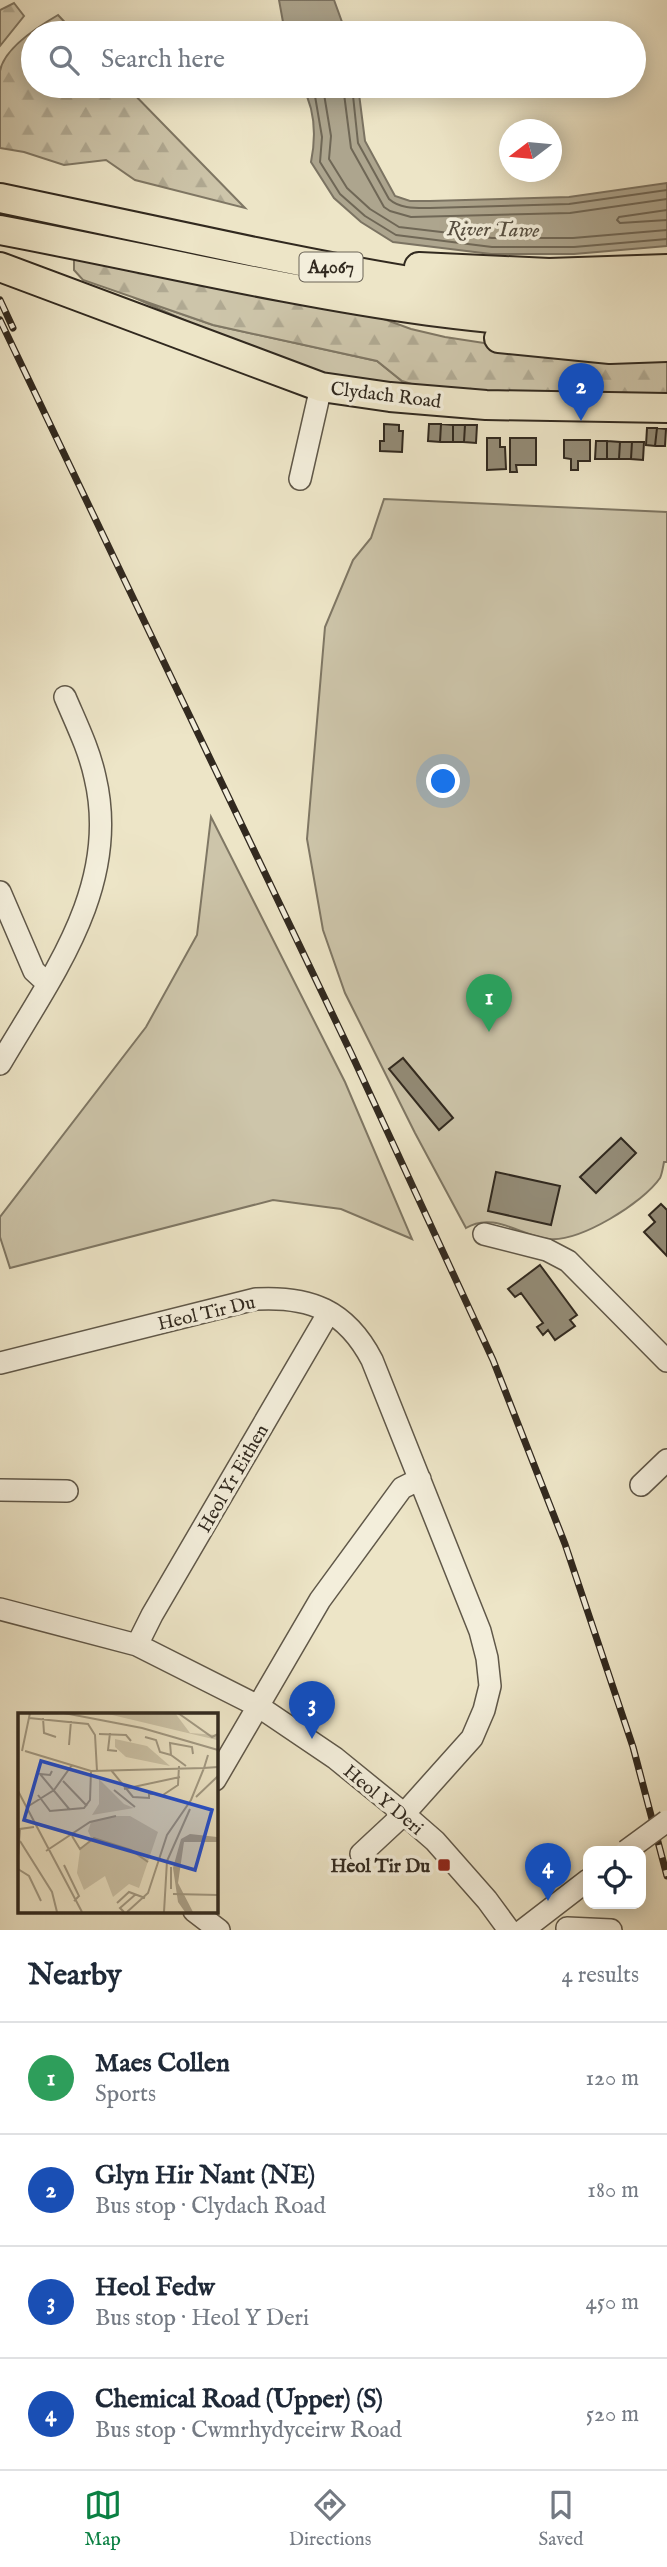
<!DOCTYPE html>
<html lang="en">
<head>
<meta charset="utf-8">
<style>
  body { margin:0; font-family:"IM FELL English",serif; background:#f6f6f7; color:#1f2937 }
  .controls { position:absolute; right:21px; bottom:21px; display:grid; overflow:hidden; border-radius:14px; box-shadow:0 4px 18px #0003 }
  .controls button { width:63px; height:63px; display:grid; place-items:center; padding:0; border:0; border-bottom:2px solid #e0e1e3; background:#fff; color:#1f2937; font:35px sans-serif }
  .compass { position:absolute; left:499px; top:119px; width:63px; height:63px; border-radius:50%; background:#fff; box-shadow:0 4px 18px #0003; rotate:254deg }
  .you { position:absolute; left:444px; top:782px; width:24px; height:24px; margin:-18px; border:5px solid #fff; border-radius:50%; background:#1a73e8; box-shadow:0 0 0 10px #1a73e833 }
  .badge { display:grid; place-items:center; width:46px; height:46px; border-radius:50%; background:#0b8043; color:#fff; font-size:23px; font-weight:700 }
  .pin { position:absolute; translate:-50% -58px; filter:drop-shadow(0 2px 4px #0008) }
  .pin::after { content:''; position:absolute; top:37px; width:24px; height:21px; background:inherit; clip-path:polygon(0 0,100% 0,50% 100%) }
  .list { margin:0; padding:0; list-style:none }
  h2 { display:flex; justify-content:space-between; align-items:center; height:91px; margin:0; padding:0 28px; font-size:30px }
  h2 small { font-size:23px; font-weight:400; color:#747a83 }
  .list li { display:grid; grid-template-columns:46px 1fr auto; gap:21px; align-items:center; box-sizing:border-box; height:112px; padding:0 28px; border-top:2px solid #e0e1e3 }
  .list b { display:block; font-size:26px; white-space:nowrap }
  .list p { margin:0; font-size:23px; white-space:nowrap; color:#747a83 }
  .list em { font-size:23px; font-style:normal; color:#747a83 }
  .icon { flex:none; width:38px; height:38px; fill:none; stroke:currentColor; stroke-width:2; stroke-linecap:round; stroke-linejoin:round }
  .map { position:relative; flex:none; width:667px; height:1930px; overflow:hidden }
  .search { position:absolute; background:#fff; box-shadow:0 4px 18px #0003; left:21px; right:21px; top:21px; height:77px; display:flex; align-items:center; gap:18px; box-sizing:border-box; padding:0 24px; border-radius:38px; color:#747a83; font-size:26px }
  .sheet { height:539px; background:#fff }
  nav { display:flex; justify-content:space-around; align-items:center; box-sizing:border-box; height:98px; border-top:2px solid #e0e1e3; background:#fff; font-size:19px; color:#747a83 }
  nav a { display:grid; justify-items:center; gap:4px }
  nav .on { color:#0b8043 }
  .map>svg:first-child { display:block }
</style>
</head>
<body>
<div class="map">
<svg width="667" height="1930" viewBox="0 0 667 1930">
  <defs>
    <pattern id="forest-firs" width="22" height="20" patternUnits="userSpaceOnUse" patternTransform="scale(1.75)"><rect width="22" height="20" fill="#cdc5aa"/><path d="M5 1l3.5 6h-7zM16 11l3.5 6h-7z" fill="#b0a992"/></pattern>
  </defs>
  <rect width="100%" height="100%" fill="#ede5c7"/>
  <filter id="stains"><feTurbulence type="fractalNoise" baseFrequency=".00286" numOctaves="4"/><feColorMatrix values="0 0 0 0 .2 0 0 0 0 .09 0 0 0 0 .02 0 0 0 .5 -.17"/></filter>
  <radialGradient id="worn" r=".72"><stop offset=".6" stop-color="#630" stop-opacity="0"/><stop offset="1" stop-color="#630" stop-opacity=".3"/></radialGradient>
  <path fill="#cdc5aa" stroke="#7f7764" stroke-width="2" d="M 133,297 L 213,325 L 377,361 L 402,381 L 434,391 L 341,380 L 257,353 Z
    M 384,499 L 667,512 L 667,1162 L 664,1162 C 663,1167 662,1174 660,1178 C 643,1203 580,1242 549,1239 C 521,1236 493,1211 466,1228 L 415,1133 L 345,993 L 323,930 L 307,839 L 325,627 L 353,560 L 371,538 Z
    M 211,817 L 345,1082 L 412,1239 L 341,1209 L 273,1200 L 10,1268 L 0,1237 L 0,1217 L 146,1027 L 197,935 Z"/>
  <path fill="url(#forest-firs)" stroke="#7f7764" stroke-width="2" d="M 14,3 L 24,16 L 0,46 L 0,10 Z
    M 58,15 L 75,33 L 33,33 L 33,86 L 126,86 L 245,208 L 135,180 L 106,160 L 64,165 L 24,152 L 0,148 C 0,127 0,90 0,71 C 4,48 39,26 58,15 Z
    M 80,254 L 359,310 L 411,329 L 445,337 L 548,353 L 667,353 L 667,398 L 434,391 L 402,381 L 377,361 L 213,325 L 83,280 L 74,270 L 74,259 Z"/>
  <path fill="#ada58e" stroke="#7b7362" stroke-width="2" d="M 279,0 L 334,0 L 346,33 L 285,33 Z
    M 302,86 L 358,86 L 365,141 L 395,196 L 410,201 L 430,201 L 569,197 L 667,183 L 667,246 L 574,254 L 491,254 L 393,242 L 361,222 L 334,198 L 311,162 C 316,137 315,109 302,86 Z"/>
  <g fill="none" stroke-linecap="round" stroke-linejoin="round">
    <path stroke="#6f6756" stroke-width="2" d="M 310,86 L 315,96 L 322,137 L 320,162 L 340,194 L 365,216 L 396,235 L 492,247 L 574,247 L 667,239
      M 320,86 L 324,94 L 331,136 L 329,159 L 347,188 L 370,209 L 399,227 L 492,238 L 573,238 L 667,230
      M 343,86 L 351,148 L 384,207 L 390,211 L 411,217 L 570,213 L 667,199
      M 352,86 L 358,143 L 389,199 C 400,209 416,208 430,208 L 569,204 L 667,190
      M 667,210 L 619,217 L 617,220 L 620,223 L 667,220"/>
  </g>
  <path fill="#938b76" stroke="#31291f" stroke-width="2" d="M 384,424 L 399,425 L 399,431 L 403,431 L 402,452 L 380,451 L 380,441 L 384,441 Z
    M 429,424 L 441,424 L 440,442 L 428,441 Z
    M 441,424 L 453,425 L 453,442 L 440,442 Z
    M 453,425 L 465,425 L 464,442 L 453,442 Z
    M 465,425 L 477,425 L 476,443 L 464,442 Z
    M 647,428 L 657,428 L 655,446 L 646,445 Z
    M 657,428 L 666,429 L 665,446 L 655,446 Z
    M 487,438 L 500,438 L 500,447 L 505,447 L 506,469 L 487,470 Z
    M 510,438 L 536,438 L 536,465 L 516,465 L 517,472 L 510,472 Z
    M 564,440 L 590,440 L 590,461 L 578,461 L 578,470 L 571,470 L 571,459 L 564,458 Z
    M 596,441 L 607,441 L 607,459 L 595,459 Z
    M 607,441 L 620,442 L 619,459 L 607,459 Z
    M 620,442 L 632,442 L 631,459 L 619,459 Z
    M 632,442 L 644,442 L 643,460 L 631,459 Z
    M 403,1058 L 453,1118 L 439,1130 L 389,1069 Z
    M 621,1138 L 636,1153 L 596,1193 L 580,1177 Z
    M 496,1172 L 560,1186 L 551,1225 L 488,1211 Z
    M 661,1204 L 667,1210 L 667,1256 L 644,1232 L 655,1222 L 649,1215 Z
    M 540,1265 L 577,1315 L 570,1320 L 575,1326 L 555,1340 L 548,1330 L 543,1335 L 537,1327 L 543,1323 L 521,1293 L 515,1297 L 508,1289 Z"/>
  <g fill="none" stroke-linecap="round" stroke-linejoin="round">
    <defs>
      <path id="minor" d="M 300,479 L 321,387
        M 0,892 L 34,971 L 47,983
        M 0,1064 C 52,975 121,886 95,777 C 89,749 76,723 65,697
        M 484,1234 L 547,1250 L 568,1261 L 667,1361
        M 0,1363 L 256,1299 C 310,1296 346,1310 372,1360 L 480,1631 L 487,1658 L 490,1686 L 484,1710 L 472,1738 L 404,1814 L 361,1854
        M 641,1485 L 667,1460
        M 0,1490 L 67,1491
        M 0,1609 L 137,1645 L 258,1706 L 335,1758 L 404,1814 L 435,1841 L 487,1900 L 509,1930
        M 137,1645 L 152,1615 L 329,1312
        M 215,1780 L 320,1600 L 402,1488 L 420,1479
        M 194,1911 L 219,1930
        M 567,1928 L 611,1930
        M 523,1930 L 588,1880"/>
      <path id="major" d="M 0,198 C 85,216 170,234 255,252 C 391,280 528,307 667,296
        M 0,230 C 143,257 284,291 429,311 C 507,321 588,329 667,322
        M 0,267 L 321,387 L 390,397 L 486,405 L 667,408
        M 419,267 L 549,273 L 667,269
        M 499,338 L 610,349 L 667,347"/>
    </defs>
    <use href="#minor" stroke="#605849" stroke-width="24"/>
    <use href="#major" stroke="#31291f" stroke-width="32"/>
    <use href="#minor" stroke="#f3eedb" stroke-width="21"/>
    <use href="#major" stroke="#ede5c7" stroke-width="28"/>
    <defs>
      <path id="rail" d="M 0,300 L 13,328
        M 0,320 L 351,1053 L 493,1360 L 565,1544 L 633,1747 L 667,1876"/>
    </defs>
    <use href="#rail" stroke="#31291f" stroke-width="7"/>
    <use href="#rail" stroke="#f3eedb" stroke-width="4.5" stroke-dasharray="13" stroke-linecap="butt"/>
    <defs>
      <path id="minor-bridge" d="M 626,1851 L 667,1821"/>
    </defs>
    <use href="#minor-bridge" stroke="#605849" stroke-width="24" stroke-linecap="butt"/>
    <use href="#minor-bridge" stroke="#f3eedb" stroke-width="21"/>
  </g>
  <rect fill="#8f2418" stroke="#f3eedb" stroke-width="2.5" x="437" y="1858" width="14" height="14" rx="3.5"/>
  <g text-anchor="middle" stroke-width="7" stroke-linejoin="round" paint-order="stroke">
    <rect fill="#f3eedb" stroke="#6b6457" stroke-width="2" x="299.5" y="252.5" width="63" height="29" rx="5"/>
    <g font-size="18" font-weight="bold" fill="#31291f">
      <text x="331" y="273">A4067</text>
    </g>
    <g font-size="19" fill="#31291f" stroke="#f3eedb">
      <text transform="translate(386 394) rotate(7)" y="7">Clydach Road</text>
      <text transform="translate(206 1312) rotate(-13)" y="7">Heol Tir Du</text>
      <text transform="translate(232 1478) rotate(-60)" y="7">Heol Yr Eithen</text>
      <text transform="translate(384 1799) rotate(40)" y="7">Heol Y Deri</text>
    </g>
    <g font-size="19" font-weight="bold" fill="#31291f" stroke="#f3eedb" text-anchor="end">
      <text x="430" y="1872">Heol Tir Du</text>
    </g>
    <g font-size="21" font-style="italic" fill="#564e40" stroke="#f3eedb">
      <text transform="translate(493 229) rotate(1)" y="7">River Tawe</text>
    </g>
  </g>
  <g transform="translate(18 1713)">
    <rect width="200" height="200" fill="#ede5c7"/>
    <path d="M 157,0 L 172,20 L 199,22 L 199,27 L 90,1 ZM 81,66 L 106,91 L 116,95 L 74,102 L 81,91 ZM 97,103 L 112,103 L 140,119 L 121,175 L 111,171 L 95,184 L 87,163 L 66,177 L 59,160 L 62,137 L 74,127 L 70,118 L 73,109 Z" fill="#cdc5aa"/>
    <path d="M 97,26 L 129,33 L 152,53 L 108,44 L 97,34 Z" fill="#cdc5aa"/>
    <path d="M 172,121 L 199,124 L 199,129 L 166,129 L 160,170 L 175,199 L 167,199 L 160,189 L 155,155 L 163,126 Z" fill="#ada58e"/>
    <path fill="none" stroke="#a29a84" stroke-width="2" d="M 46,0 L 124,15 L 200,37M 160,0 L 194,24 L 200,21M 11,5 L 70,11 L 77,22 L 79,58M 25,5 L 26,20 L 38,24M 92,20 L 90,37 L 99,38M 81,21 L 108,22 L 113,28M 127,24 L 138,27 L 142,39 L 153,42M 51,32 L 53,8M 4,38 L 12,0M 7,38 L 73,58 L 186,55 L 190,42M 168,53 L 153,42 L 152,30 L 174,34 L 175,41M 93,57 L 115,84 L 131,85 L 131,81 L 137,81M 34,58 L 32,62 L 22,61 L 52,97M 45,68 L 69,93M 106,76 L 162,64M 96,77 L 117,94M 0,78 L 64,199M 20,82 L 32,98 L 66,95 L 72,87 L 73,58M 145,82 L 160,72 L 161,53M 178,84 L 200,63M 9,94 L 36,77 L 54,52M 54,123 L 62,136 L 76,125 L 113,137 L 130,149M 2,128 L 34,179 L 39,199M 28,138 L 72,109 L 98,103M 0,143 L 2,116 L 16,114M 46,152 L 61,183 L 56,188M 153,154 L 153,176M 0,156 L 11,163 L 23,188M 155,181 L 200,182M 99,190 L 111,179 L 127,185M 106,199 L 102,195 L 118,181M 109,199 L 130,180 L 149,122 L 173,87 L 186,55 L 200,54M 146,199 L 149,148 L 172,96"/>
    <path fill="#1d4ed8" fill-opacity="0.15" stroke="#1d4ed8" stroke-width="3.5" d="M 23,48 L 194,97 L 177,157 L 6,107 Z"/>
    <rect width="200" height="200" fill="none" stroke="#31291f" stroke-width="3.5"/>
  </g>
  <rect width="100%" height="100%" filter="url(#stains)"/>
  <rect width="100%" height="100%" fill="url(#worn)"/>
</svg>
<div class="controls">
<button><svg class="icon" aria-label="locate" viewBox="0 0 24 24"><circle cx="12" cy="12" r="6"/><path d="M12 2v4M12 18v4M2 12h4M18 12h4"/></svg></button>
</div>
<svg class="compass" viewBox="-18 -18 36 36"><path d="M0-13l5 13h-10z" fill="#e53935"/><path d="M0 13l5-13h-10z" fill="#747a83"/></svg>
<div class="you"></div>
<div class="pin badge" style="left:489px;top:1032px;background:#2e9e5b">1</div>
<div class="pin badge" style="left:581px;top:421px;background:#1a4fb4">2</div>
<div class="pin badge" style="left:312px;top:1739px;background:#1a4fb4">3</div>
<div class="pin badge" style="left:548px;top:1901px;background:#1a4fb4">4</div>
<div class="search"><svg class="icon" aria-label="search" viewBox="0 0 24 24"><circle cx="10" cy="10" r="6"/><path d="M15 15l6 6"/></svg>Search here</div>
</div>
<section class="sheet">
<h2>Nearby<small>4 results</small></h2>
<ul class="list">
<li><span class="badge" style="background:#2e9e5b">1</span><div><b>Maes Collen</b><p>Sports</p></div><em>120 m</em></li>
<li><span class="badge" style="background:#1a4fb4">2</span><div><b>Glyn Hir Nant (NE)</b><p>Bus stop · Clydach Road</p></div><em>180 m</em></li>
<li><span class="badge" style="background:#1a4fb4">3</span><div><b>Heol Fedw</b><p>Bus stop · Heol Y Deri</p></div><em>450 m</em></li>
<li><span class="badge" style="background:#1a4fb4">4</span><div><b>Chemical Road (Upper) (S)</b><p>Bus stop · Cwmrhydyceirw Road</p></div><em>520 m</em></li>
</ul>
</section>
<nav>
<a class="on"><svg class="icon" aria-label="map" viewBox="0 0 24 24"><path d="M3 6l6-2 6 2 6-2v14l-6 2-6-2-6 2zM9 4v14M15 6v14"/></svg>Map</a>
<a><svg class="icon" aria-label="directions" viewBox="0 0 24 24"><path d="M12 3l9 9-9 9-9-9zM9 14v-3h6M13 9l2 2-2 2"/></svg>Directions</a>
<a><svg class="icon" aria-label="saved" viewBox="0 0 24 24"><path d="M7 4h10v16l-5-4-5 4z"/></svg>Saved</a>
</nav>
</body>
</html>
